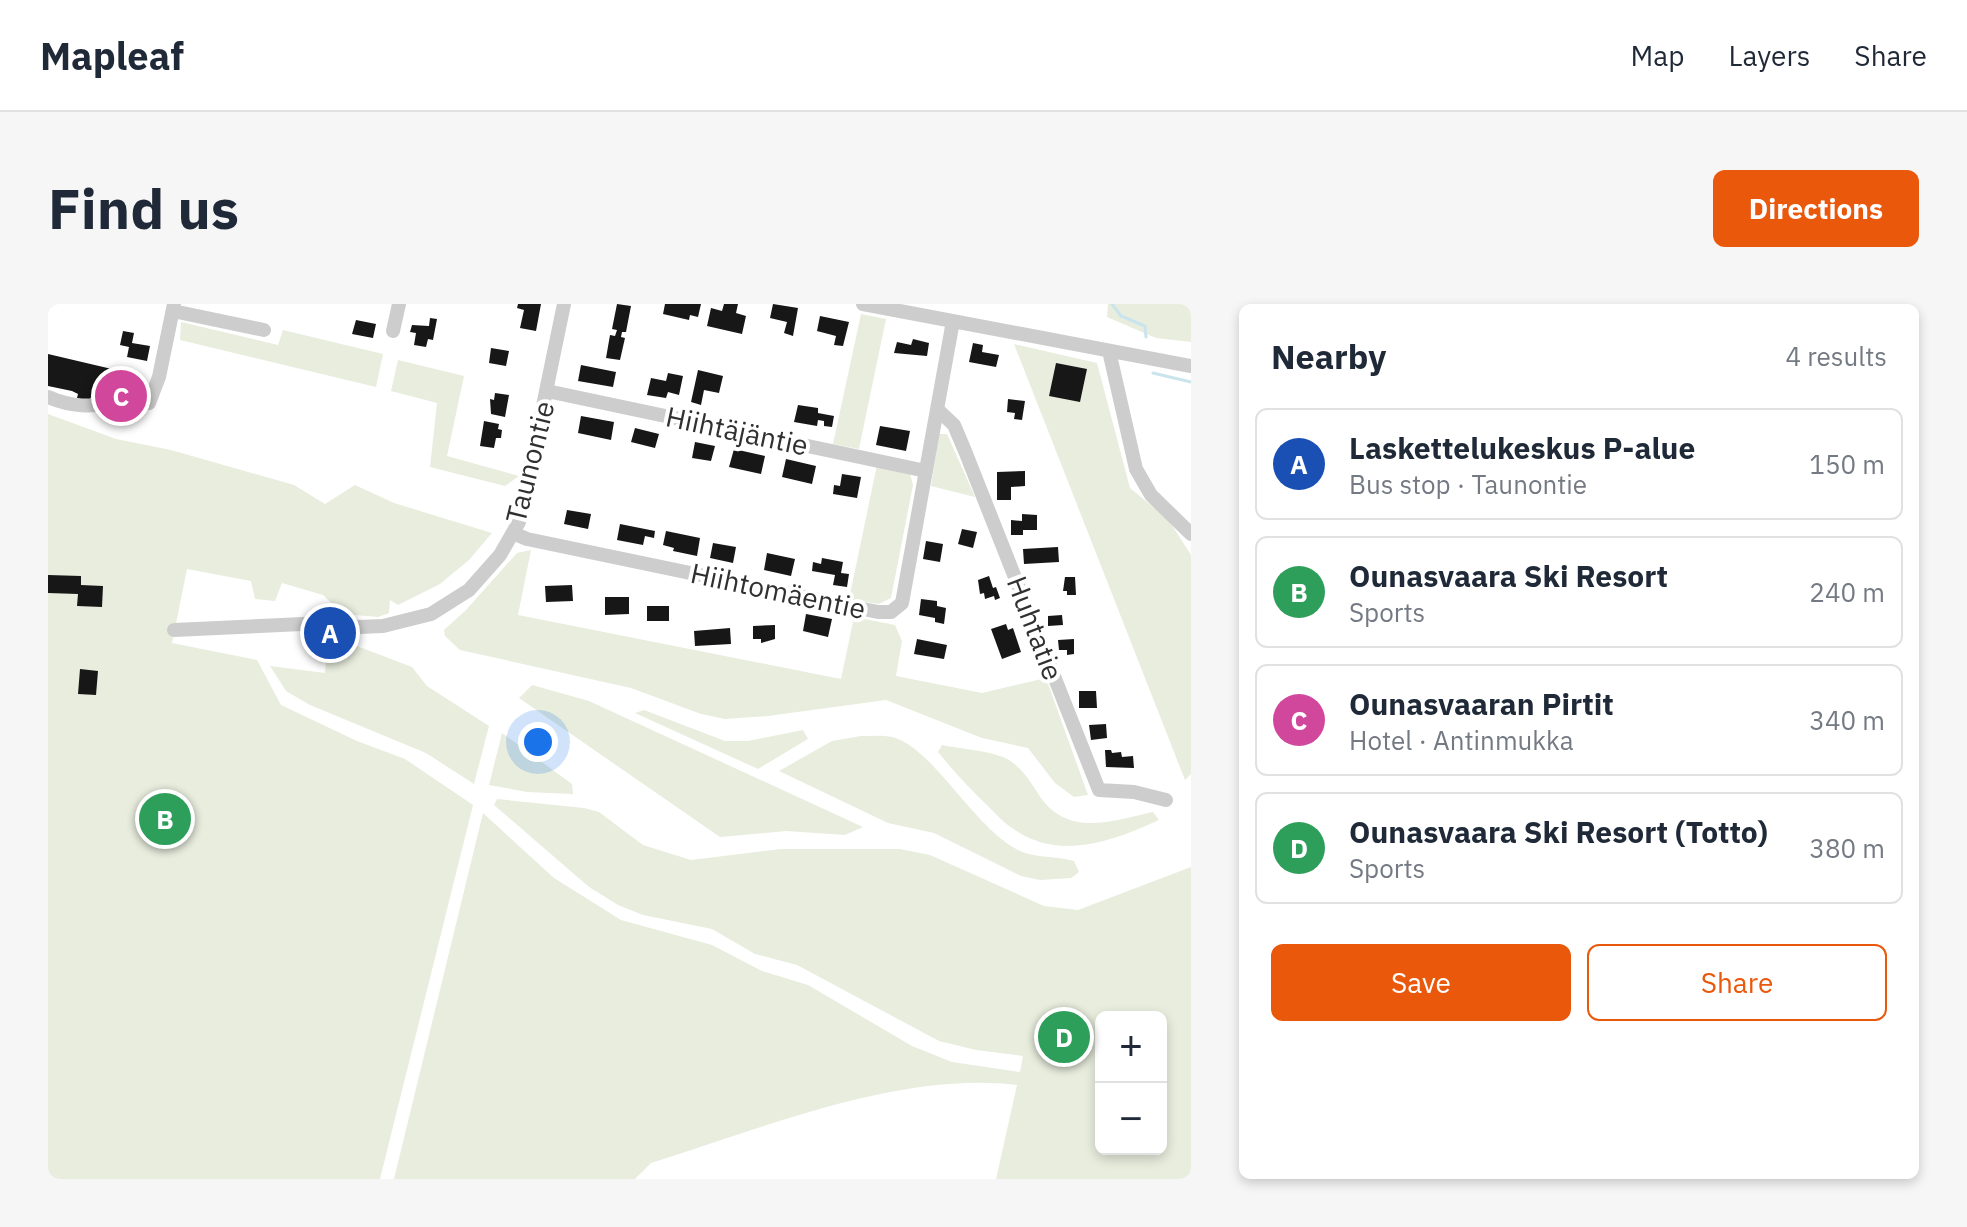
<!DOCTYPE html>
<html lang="en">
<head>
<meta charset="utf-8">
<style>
  body { margin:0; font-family:"IBM Plex Sans",sans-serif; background:#f6f6f7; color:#1f2937 }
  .controls { position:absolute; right:24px; bottom:24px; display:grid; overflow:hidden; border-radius:12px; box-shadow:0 4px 12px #0003 }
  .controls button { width:72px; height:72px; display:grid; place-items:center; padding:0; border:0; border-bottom:2px solid #e0e1e3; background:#fff; color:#1f2937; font:40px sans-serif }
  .you { position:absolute; left:490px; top:438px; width:28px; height:28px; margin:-20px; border:6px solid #fff; border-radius:50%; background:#1a73e8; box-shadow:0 0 0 12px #1a73e833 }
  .badge { display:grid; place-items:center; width:52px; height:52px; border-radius:50%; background:#ea580c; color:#fff; font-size:26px; font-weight:700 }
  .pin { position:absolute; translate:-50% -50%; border:4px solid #fff; box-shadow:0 2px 8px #0006 }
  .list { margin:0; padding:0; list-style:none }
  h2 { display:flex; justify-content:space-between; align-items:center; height:104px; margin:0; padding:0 32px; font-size:34px }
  h2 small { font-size:26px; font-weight:400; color:#747a83 }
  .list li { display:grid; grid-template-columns:52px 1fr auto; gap:24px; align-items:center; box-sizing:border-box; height:112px; margin:0 16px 16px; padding:0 16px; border:2px solid #e0e1e3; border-radius:12px }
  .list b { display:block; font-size:30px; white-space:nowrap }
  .list p { margin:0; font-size:26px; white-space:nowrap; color:#747a83 }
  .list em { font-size:26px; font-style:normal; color:#747a83 }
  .actions { display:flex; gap:16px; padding:24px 32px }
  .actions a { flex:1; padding:18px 0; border:2px solid #ea580c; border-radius:12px; text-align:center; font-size:28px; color:#ea580c }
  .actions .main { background:#ea580c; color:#fff }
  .map { position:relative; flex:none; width:1143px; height:875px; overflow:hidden; border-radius:12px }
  header { display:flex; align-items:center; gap:48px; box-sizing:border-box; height:112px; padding:0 40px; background:#fff; border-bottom:2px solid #e0e1e3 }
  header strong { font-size:38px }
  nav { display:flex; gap:44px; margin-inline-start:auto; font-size:28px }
  .intro { display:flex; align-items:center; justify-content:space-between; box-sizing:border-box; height:192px; padding:0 48px }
  h1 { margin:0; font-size:56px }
  .button { padding:20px 36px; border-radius:12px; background:#ea580c; color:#fff; font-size:28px; font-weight:700 }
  main { display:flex; gap:48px; padding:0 48px }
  aside { flex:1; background:#fff; border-radius:12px; box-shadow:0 4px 12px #0003 }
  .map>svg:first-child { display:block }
</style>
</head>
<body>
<header>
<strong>Mapleaf</strong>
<nav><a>Map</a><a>Layers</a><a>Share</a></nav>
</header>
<div class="intro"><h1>Find us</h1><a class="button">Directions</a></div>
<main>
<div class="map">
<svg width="1143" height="875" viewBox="0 0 1143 875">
  <rect width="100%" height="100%" fill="#fff"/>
  <path fill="#e8edde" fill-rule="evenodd" d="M 1060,0 L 1143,0 L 1143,38 L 1108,34 L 1059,13 Z
    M 813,10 L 838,15 L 811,145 L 785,140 Z
    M 133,18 L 230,41 L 235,26 L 335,50 L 328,83 L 132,36 Z
    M 966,40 L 1049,59 L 1082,184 L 1120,215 L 1143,251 L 1143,470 L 1137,476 Z
    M 350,56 L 416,72 L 399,152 L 471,172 L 457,182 L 382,163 L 389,99 L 343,87 Z
    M 0,110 L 68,135 L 123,146 L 246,181 L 277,200 L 307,181 L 346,199 L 444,229 L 421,256 L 392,280 L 350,301 L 342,296 L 341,309 L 330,313 L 295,310 L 275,291 L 234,279 L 227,297 L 207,295 L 203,277 L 139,265 L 124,339 L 209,356 L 233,401 L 309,437 L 357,455 L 425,501 L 332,875 L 0,875 Z
    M 891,130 L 899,130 L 927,193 L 883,182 Z
    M 829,161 L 862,170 L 865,181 L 843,294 L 831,300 L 801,295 Z
    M 483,246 L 470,311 L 793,375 L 806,313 L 847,321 L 854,337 L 848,372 L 934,389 L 998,374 L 1040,491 L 1026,493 L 1007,479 L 980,444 L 934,434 L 838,396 L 720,412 L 677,415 L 653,410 L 583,384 L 412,346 L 397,332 L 396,326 L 418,306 L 469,249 Z
    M 280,331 L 364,363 L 379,382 L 441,422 L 426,480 L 378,449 L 262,401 L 238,387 L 222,362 L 277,369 Z
    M 484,381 L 541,397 L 815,523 L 797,531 L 738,527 L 672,533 L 471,394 Z
    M 596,406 L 677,437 L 700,437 L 755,426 L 760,435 L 710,465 L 587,409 Z
    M 454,429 L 524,480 L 525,490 L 479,488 L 441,481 Z
    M 813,432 C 823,432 835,431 844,433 C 884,442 927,526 972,547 C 987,554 1009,552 1026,557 L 1031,568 L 1023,574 L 992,576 L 973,572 L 886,529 L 840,519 L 731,467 L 784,437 Z
    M 894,441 C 913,445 937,446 955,453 C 970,459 981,475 989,488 C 1017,534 1061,518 1105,508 L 1111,516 C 1065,537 1010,558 964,524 C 955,518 948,510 941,503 C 922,485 906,468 890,448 Z
    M 449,495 L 536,504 L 551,508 L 595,541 L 643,556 L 733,545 L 852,545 L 882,551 L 996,602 L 1030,606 L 1143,563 L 1143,875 L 948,875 L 969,781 C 852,767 715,824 603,859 L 587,875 L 346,875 L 435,509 L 506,574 L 573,616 L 664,641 L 714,667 L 760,681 L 864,742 L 904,758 L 972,768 L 975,752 L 928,746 L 891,737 L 749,661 L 707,650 L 664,625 L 595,611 L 570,601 L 541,583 L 446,501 ZM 1053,713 L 1113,713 L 1113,845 L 1053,845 Z"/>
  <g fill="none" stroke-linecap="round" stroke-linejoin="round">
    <path stroke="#cae4ed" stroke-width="3" d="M 1064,0 L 1073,12 L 1097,22 L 1098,33
      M 1105,69 L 1143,78"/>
  </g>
  <path fill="#171717" d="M 470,0 L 493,0 L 488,27 L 472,24 L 476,6 L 469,4 Z
    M 569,0 L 583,2 L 578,28 L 574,28 L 573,33 L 577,34 L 572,56 L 558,54 L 562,31 L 567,32 L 569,26 L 564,25 Z
    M 617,0 L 653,0 L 650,13 L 642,11 L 641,16 L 615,10 Z
    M 676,0 L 690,0 L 688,9 L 698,12 L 694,30 L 659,22 L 663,4 L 674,7 Z
    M 725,0 L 750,4 L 745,32 L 736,29 L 739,18 L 722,14 Z
    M 772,12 L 801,18 L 795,42 L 786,41 L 788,32 L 769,27 Z
    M 382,14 L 389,15 L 385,36 L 380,35 L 378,43 L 366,41 L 368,29 L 362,28 L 364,21 L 381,22 Z
    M 308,16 L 328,20 L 325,34 L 304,30 Z
    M 75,27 L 86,29 L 84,39 L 102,42 L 99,57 L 79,53 L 81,43 L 72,41 Z
    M 865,35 L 881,39 L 879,52 L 846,49 L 849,38 L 863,41 Z
    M 925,39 L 935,41 L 934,48 L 951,51 L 948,63 L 921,58 Z
    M 443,44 L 461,47 L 458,62 L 441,59 Z
    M 0,50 L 68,66 L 64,83 L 60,82 L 58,90 L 46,87 L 41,97 L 29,94 L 30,90 L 24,87 L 0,82 Z
    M 1008,59 L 1039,65 L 1032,98 L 1001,92 Z
    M 533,61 L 568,68 L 565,83 L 530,77 Z
    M 650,66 L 675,72 L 671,89 L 656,86 L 653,101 L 643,98 Z
    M 620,69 L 635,72 L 631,91 L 620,88 L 618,94 L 599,91 L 603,74 L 618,77 Z
    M 447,89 L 461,91 L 457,113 L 443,110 L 442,95 L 446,96 Z
    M 960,95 L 977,97 L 974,116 L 966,115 L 967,109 L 959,108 Z
    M 750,101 L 770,104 L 770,109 L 786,112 L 784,123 L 776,122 L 776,117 L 770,116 L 769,122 L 746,118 Z
    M 533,112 L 566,118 L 563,136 L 530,129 Z
    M 436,117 L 451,120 L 450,125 L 454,126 L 453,134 L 448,134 L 446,144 L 432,142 Z
    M 832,122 L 862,127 L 858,147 L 828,141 Z
    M 587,124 L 611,130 L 607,144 L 583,138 Z
    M 647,138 L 667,142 L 663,157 L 644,154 Z
    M 686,145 L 717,152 L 713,170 L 681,163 Z
    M 738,155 L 768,162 L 764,180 L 734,173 Z
    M 977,167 L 977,182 L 963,183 L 963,196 L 949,196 L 949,168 Z
    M 794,170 L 813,173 L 809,194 L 785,190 L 786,181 L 792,182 Z
    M 519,206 L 543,210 L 540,225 L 516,220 Z
    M 974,210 L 989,211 L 989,226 L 975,226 L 975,231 L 963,231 L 963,216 L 974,217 Z
    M 572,220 L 607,227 L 606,234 L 597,232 L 595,241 L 569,236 Z
    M 914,225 L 929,228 L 925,244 L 910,240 Z
    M 618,227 L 652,234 L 649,252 L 625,247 L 626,244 L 615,241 Z
    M 878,237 L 895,240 L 892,258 L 875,255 Z
    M 665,239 L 688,243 L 685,259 L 662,254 Z
    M 1010,243 L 1011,258 L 976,260 L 975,245 Z
    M 719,249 L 747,255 L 743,272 L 716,266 Z
    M 774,254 L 795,258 L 793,269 L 801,270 L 799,283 L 785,281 L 787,271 L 764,267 L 765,258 L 773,260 Z
    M 0,271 L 33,272 L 33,281 L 55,282 L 54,303 L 29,302 L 30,290 L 0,289 Z
    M 941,272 L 945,284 L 948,283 L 952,294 L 947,296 L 946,292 L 937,295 L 936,289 L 932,290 L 930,276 Z
    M 1017,273 L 1027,273 L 1028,291 L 1019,291 L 1019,287 L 1015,287 Z
    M 524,281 L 525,297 L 498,298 L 497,282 Z
    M 557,293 L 581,293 L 581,310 L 557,311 Z
    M 873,295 L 889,297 L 889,302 L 898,304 L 896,320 L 887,318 L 887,314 L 871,311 Z
    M 599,302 L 621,302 L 621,317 L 599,317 Z
    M 758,310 L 784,315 L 780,333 L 755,327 Z
    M 1014,311 L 1015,321 L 1000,322 L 1000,312 Z
    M 958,320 L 960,326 L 965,324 L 973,348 L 954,355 L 943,325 Z
    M 727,321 L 727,335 L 713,339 L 713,335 L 705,335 L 705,322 Z
    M 682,324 L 683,340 L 647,342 L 646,327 Z
    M 869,335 L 899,341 L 896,355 L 866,350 Z
    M 1026,335 L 1026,350 L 1019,351 L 1019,346 L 1011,346 L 1010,336 Z
    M 32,365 L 50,367 L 48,391 L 30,390 Z
    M 1031,387 L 1048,387 L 1049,404 L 1031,404 Z
    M 1058,420 L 1059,434 L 1043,436 L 1041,421 Z
    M 1057,446 L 1063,446 L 1064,449 L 1073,448 L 1074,453 L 1085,452 L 1086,464 L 1058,463 Z"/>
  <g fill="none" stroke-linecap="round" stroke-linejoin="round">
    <path stroke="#cdcdcd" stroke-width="14" d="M 815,0 L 1143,62
      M 125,7 L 216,26
      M 345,27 L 351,0
      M 1061,47 L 1088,165 L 1103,191 L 1143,230
      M 499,87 L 878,167
      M 0,93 C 38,110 63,96 101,99 L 111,73 L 126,0
      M 889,105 L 906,121 L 917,147 L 1051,486 L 1086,488 L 1118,496
      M 465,229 L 479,235 L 830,308 L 843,308 L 854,299 L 905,17
      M 126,326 L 276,319 L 311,323 L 335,322 L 383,310 L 421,286 L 452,251 L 471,218 L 516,0"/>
  </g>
  <g text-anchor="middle" stroke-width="8" stroke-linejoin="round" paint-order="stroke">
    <g font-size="28" fill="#303030" stroke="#fff">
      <text transform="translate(689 127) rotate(12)" y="10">Hiihtäjäntie</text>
      <text transform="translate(482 158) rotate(-76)" y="10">Taunontie</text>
      <text transform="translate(730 287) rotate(12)" y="10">Hiihtomäentie</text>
      <text transform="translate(987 324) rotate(69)" y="10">Huhtatie</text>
    </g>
  </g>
</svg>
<div class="controls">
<button>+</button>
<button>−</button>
</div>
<div class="you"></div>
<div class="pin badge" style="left:282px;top:329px;background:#1a4fb4">A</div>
<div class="pin badge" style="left:117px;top:515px;background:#2e9e5b">B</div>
<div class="pin badge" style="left:73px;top:92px;background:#d1479c">C</div>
<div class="pin badge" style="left:1016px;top:733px;background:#2e9e5b">D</div>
</div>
<aside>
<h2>Nearby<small>4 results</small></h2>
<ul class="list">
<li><span class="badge" style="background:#1a4fb4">A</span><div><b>Laskettelukeskus P-alue</b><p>Bus stop · Taunontie</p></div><em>150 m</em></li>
<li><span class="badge" style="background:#2e9e5b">B</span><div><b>Ounasvaara Ski Resort</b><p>Sports</p></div><em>240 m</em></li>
<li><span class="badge" style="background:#d1479c">C</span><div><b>Ounasvaaran Pirtit</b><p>Hotel · Antinmukka</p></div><em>340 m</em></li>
<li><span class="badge" style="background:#2e9e5b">D</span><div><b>Ounasvaara Ski Resort (Totto)</b><p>Sports</p></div><em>380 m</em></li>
</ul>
<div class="actions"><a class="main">Save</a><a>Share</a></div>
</aside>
</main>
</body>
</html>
